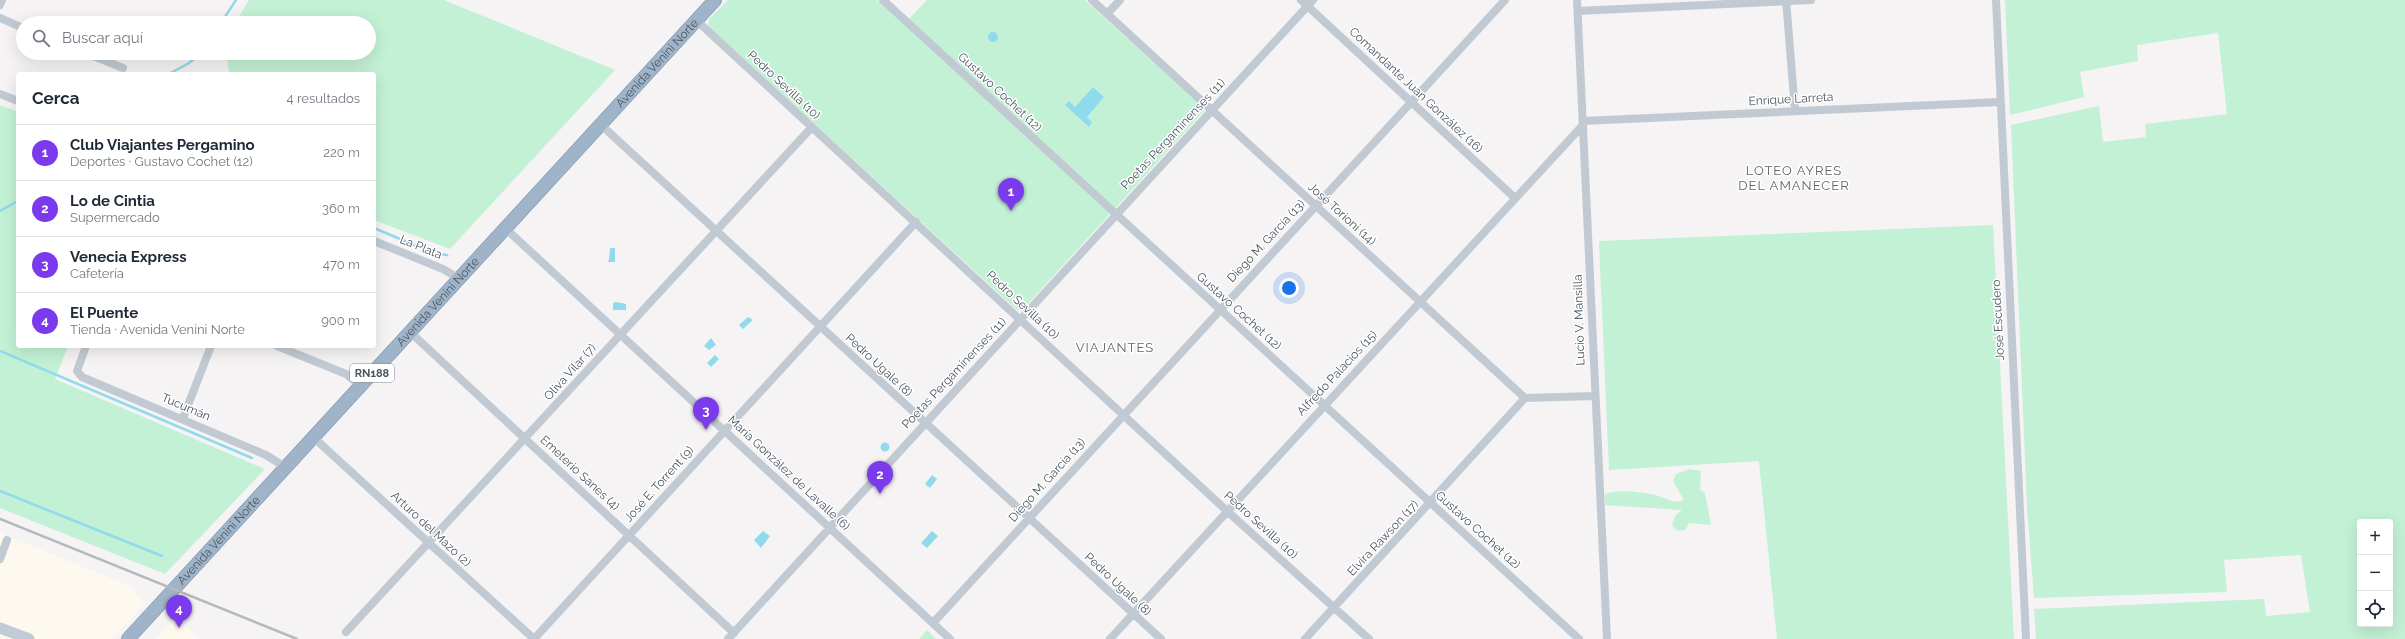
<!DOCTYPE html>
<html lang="es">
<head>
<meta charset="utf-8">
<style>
  body { margin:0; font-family:Raleway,sans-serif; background:#f6f6f7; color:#1f2937 }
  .controls { position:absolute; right:12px; bottom:12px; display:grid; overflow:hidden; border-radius:4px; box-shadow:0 4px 16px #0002 }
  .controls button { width:36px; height:36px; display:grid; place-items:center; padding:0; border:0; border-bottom:1px solid #e0e1e3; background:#fff; color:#1f2937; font:20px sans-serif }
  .you { position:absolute; left:1289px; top:288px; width:14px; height:14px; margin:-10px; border:3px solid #fff; border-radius:50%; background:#1a73e8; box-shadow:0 0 0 6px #1a73e833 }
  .badge { display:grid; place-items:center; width:26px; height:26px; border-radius:50%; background:#7c3aed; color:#fff; font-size:13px; font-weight:700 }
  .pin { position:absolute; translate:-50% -33px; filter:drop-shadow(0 1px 2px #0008) }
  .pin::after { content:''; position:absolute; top:21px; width:14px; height:12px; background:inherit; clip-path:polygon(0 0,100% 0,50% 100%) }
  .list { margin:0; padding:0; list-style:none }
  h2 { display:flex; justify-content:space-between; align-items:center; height:52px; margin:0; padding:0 16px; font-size:17px }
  h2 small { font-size:13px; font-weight:400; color:#747a83 }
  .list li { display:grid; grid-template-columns:26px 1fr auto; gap:12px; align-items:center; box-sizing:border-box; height:56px; padding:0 16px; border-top:1px solid #e0e1e3 }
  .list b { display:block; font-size:15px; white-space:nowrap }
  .list p { margin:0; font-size:13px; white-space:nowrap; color:#747a83 }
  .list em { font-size:13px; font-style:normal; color:#747a83 }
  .icon { flex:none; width:22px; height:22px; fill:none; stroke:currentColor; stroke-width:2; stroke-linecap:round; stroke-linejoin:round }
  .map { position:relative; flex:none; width:2405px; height:639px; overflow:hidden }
  .search { position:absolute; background:#fff; box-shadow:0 4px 16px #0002; left:16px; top:16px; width:360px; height:44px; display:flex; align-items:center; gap:10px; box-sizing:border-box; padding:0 14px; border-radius:22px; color:#747a83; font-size:15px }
  .panel { position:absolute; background:#fff; box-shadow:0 4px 16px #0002; left:16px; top:72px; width:360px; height:276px; border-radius:4px }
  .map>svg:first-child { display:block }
</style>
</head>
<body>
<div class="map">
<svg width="2405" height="639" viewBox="0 0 2405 639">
  <rect width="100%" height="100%" fill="#f5f3f3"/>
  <path fill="#fdf9ef" d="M 0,533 L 130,586 L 145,603 L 112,639 L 0,639 Z
    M 175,617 L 200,639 L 155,639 Z"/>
  <path fill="#c3f1d5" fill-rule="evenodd" d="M 249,0 L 444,0 L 615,70 L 450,249 L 374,220 L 374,74 L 226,74 L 229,72 L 226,53 L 369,53 L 369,23 L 235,23 Z
    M 728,0 L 877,0 L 904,24 L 927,0 L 1085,0 L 1203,107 L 1204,111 L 1024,308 L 1017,310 L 711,29 L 708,24 L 710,18 Z
    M 2005,0 L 2405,0 L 2405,639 L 2036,639 L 2034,609 L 2264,599 L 2266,616 L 2310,612 L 2301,555 L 2224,560 L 2227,592 L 2034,598 L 2027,508 L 2011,125 L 2099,106 L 2103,142 L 2146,137 L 2145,124 L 2227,114 L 2218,33 L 2137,45 L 2138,61 L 2080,72 L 2084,97 L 2010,115 ZM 2360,522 L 2390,522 L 2390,624 L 2360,624 Z
    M 0,105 L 18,112 L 18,346 L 68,346 L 55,379 L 265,469 L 165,574 L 0,508 Z
    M 1993,225 L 2014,639 L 1777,639 L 1759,461 L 1609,470 L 1599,241 Z
    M 1689,469 L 1701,471 L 1700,490 L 1705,493 L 1711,525 L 1689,523 L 1685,530 L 1678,531 L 1672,526 L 1675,516 L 1682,510 L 1605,505 L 1605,494 C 1621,489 1639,492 1655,495 C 1665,497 1674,505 1684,500 L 1673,481 L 1676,474 Z
    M 927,630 L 936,639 L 919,639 Z"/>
  <path fill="#90daee" d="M988 37a5 5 0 1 1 10 0a5 5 0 1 1-10 0Z
    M 1093,87 L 1104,97 L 1087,117 L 1092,122 L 1089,127 L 1065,105 L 1069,101 L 1075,107 Z
    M 610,248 L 615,248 L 615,262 L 607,262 L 609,260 Z
    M 616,302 L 626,304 L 626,310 L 613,310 L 613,303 Z
    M 748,317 L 753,320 L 743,329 L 739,325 Z
    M 711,338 L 716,345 L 709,350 L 704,346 Z
    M 715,355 L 719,359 L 711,367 L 707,363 Z
    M880.5 447a4.5 4.5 0 1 1 9 0a4.5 4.5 0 1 1-9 0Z
    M 932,475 L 937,479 L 930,488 L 925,484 Z
    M 763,531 L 770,536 L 761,548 L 754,540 Z
    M 932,531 L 938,536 L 927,548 L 921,543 Z"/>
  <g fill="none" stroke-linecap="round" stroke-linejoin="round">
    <path stroke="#90daee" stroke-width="2.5" d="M 221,23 L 236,0
      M 169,74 L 189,63 L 201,53
      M 0,211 L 18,201
      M 374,228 L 433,253 L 447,255
      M 0,351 L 252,458
      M 0,491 L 162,556"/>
    <defs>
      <g id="trunk">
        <path id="s1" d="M 128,639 L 715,0"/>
      </g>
    </defs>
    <use href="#trunk" stroke="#7690ad" stroke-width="14"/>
    <path stroke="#c1cad2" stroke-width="8" d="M 883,0 L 1579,639
      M 1092,0 L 1525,398 L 1594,396
      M 1301,0 L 1515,198
      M 1577,0 L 1607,639
      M 1786,0 L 1795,110
      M 1996,0 L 2026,639
      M 0,5 L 2,0
      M 1578,11 L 1811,0
      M 1107,14 L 1120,0
      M 0,18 L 23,28
      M 696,20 L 1227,511 L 1369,639
      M 86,53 L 123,68
      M 0,94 L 18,101
      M 1583,121 L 2000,102
      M 600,124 L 1161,639
      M 505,228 L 950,639
      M 374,241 L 443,269 L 458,278
      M 410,332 L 734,633
      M 86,346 L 77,371 L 82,377 L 266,455 L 285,467
      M 277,346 L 346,374 L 360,385
      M 183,418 L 211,346
      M 313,437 L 534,639
      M 0,559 L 7,540
      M 933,623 L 1505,0
      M 346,632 L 812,127
      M 534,639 L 916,222
      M 728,639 L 1313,0
      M 1110,639 L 1583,125
      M 1305,639 L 1525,398"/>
    <path stroke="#c1cbd6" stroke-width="11" d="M 0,628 L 29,639"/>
    <use href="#trunk" stroke="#9fb4c9" stroke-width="13"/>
    <path stroke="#b5b8bd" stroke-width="2.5" d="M 0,519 L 297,639"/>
  </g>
  <g text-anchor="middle" stroke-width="3" stroke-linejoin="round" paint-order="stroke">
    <rect fill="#fff" stroke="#808990" stroke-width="1" x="350" y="364" width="44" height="18" rx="3"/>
    <g font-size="11" font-weight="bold" fill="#4a5661">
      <text x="372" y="377">RN188</text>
    </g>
    <g font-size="12" fill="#4a5661" stroke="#fff">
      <text dy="4" stroke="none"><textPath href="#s1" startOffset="782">Avenida Venini Norte</textPath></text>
      <text transform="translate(784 85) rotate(43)" y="4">Pedro Sevilla (10)</text>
      <text transform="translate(1416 90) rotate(43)" y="4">Comandante Juan González (16)</text>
      <text transform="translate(1000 92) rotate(43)" y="4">Gustavo Cochet (12)</text>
      <text transform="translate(1791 99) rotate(-3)" y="4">Enrique Larreta</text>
      <text transform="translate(1173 134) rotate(-47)" y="4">Poetas Pergaminenses (11)</text>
      <text transform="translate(1342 214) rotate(42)" y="4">José Torioni (14)</text>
      <text transform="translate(1266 241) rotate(-47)" y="4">Diego M. García (13)</text>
      <text transform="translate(421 247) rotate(22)" y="4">La Plata</text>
      <text dy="4" stroke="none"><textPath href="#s1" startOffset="458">Avenida Venini Norte</textPath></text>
      <text transform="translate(1023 305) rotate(43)" y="4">Pedro Sevilla (10)</text>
      <text transform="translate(1239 311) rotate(42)" y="4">Gustavo Cochet (12)</text>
      <text transform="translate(1579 320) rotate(-92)" y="4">Lucio V. Mansilla</text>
      <text transform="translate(1998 320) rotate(-93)" y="4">José Escudero</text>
      <text transform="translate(879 365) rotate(43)" y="4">Pedro Ugale (8)</text>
      <text transform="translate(570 372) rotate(-48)" y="4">Oliva Vilar (7)</text>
      <text transform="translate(954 373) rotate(-47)" y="4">Poetas Pergaminenses (11)</text>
      <text transform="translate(1337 373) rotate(-47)" y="4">Alfredo Palacios (15)</text>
      <text transform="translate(186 407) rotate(23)" y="4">Tucumán</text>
      <text transform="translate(580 473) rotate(43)" y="4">Emeterio Sanes (4)</text>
      <text transform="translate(789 473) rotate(43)" y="4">María González de Lavalle (6)</text>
      <text transform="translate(1047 480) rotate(-48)" y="4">Diego M. García (13)</text>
      <text transform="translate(659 484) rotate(-48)" y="4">José E. Torrent (9)</text>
      <text transform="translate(1261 525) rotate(42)" y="4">Pedro Sevilla (10)</text>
      <text transform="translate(431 529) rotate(43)" y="4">Arturo del Mazo (2)</text>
      <text transform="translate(1478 530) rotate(42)" y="4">Gustavo Cochet (12)</text>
      <text transform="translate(1383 538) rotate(-47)" y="4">Elvira Rawson (17)</text>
      <text dy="4" stroke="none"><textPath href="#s1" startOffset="134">Avenida Venini Norte</textPath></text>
      <text transform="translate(1118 584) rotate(43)" y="4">Pedro Ugale (8)</text>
    </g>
    <g font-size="13" letter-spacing="1" fill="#5f6368" stroke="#fff">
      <text x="1794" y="175">LOTEO AYRES<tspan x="1794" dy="15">DEL AMANECER</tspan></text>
      <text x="1115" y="352">VIAJANTES</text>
    </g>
  </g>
</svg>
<div class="controls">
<button>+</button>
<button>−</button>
<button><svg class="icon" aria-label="locate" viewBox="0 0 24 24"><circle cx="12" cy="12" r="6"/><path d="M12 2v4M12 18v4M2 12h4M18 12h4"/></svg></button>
</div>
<div class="you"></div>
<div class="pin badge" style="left:1011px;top:211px">1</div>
<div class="pin badge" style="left:880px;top:494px">2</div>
<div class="pin badge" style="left:706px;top:430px">3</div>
<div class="pin badge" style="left:179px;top:628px">4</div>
<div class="search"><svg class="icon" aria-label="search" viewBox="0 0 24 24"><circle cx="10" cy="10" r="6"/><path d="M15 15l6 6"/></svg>Buscar aquí</div>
<section class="panel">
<h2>Cerca<small>4 resultados</small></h2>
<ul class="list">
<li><span class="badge">1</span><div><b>Club Viajantes Pergamino</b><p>Deportes · Gustavo Cochet (12)</p></div><em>220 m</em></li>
<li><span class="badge">2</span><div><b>Lo de Cintia</b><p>Supermercado</p></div><em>360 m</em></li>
<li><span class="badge">3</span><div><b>Venecia Express</b><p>Cafetería</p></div><em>470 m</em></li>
<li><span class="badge">4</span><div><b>El Puente</b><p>Tienda · Avenida Venini Norte</p></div><em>900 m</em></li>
</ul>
</section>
</div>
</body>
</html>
